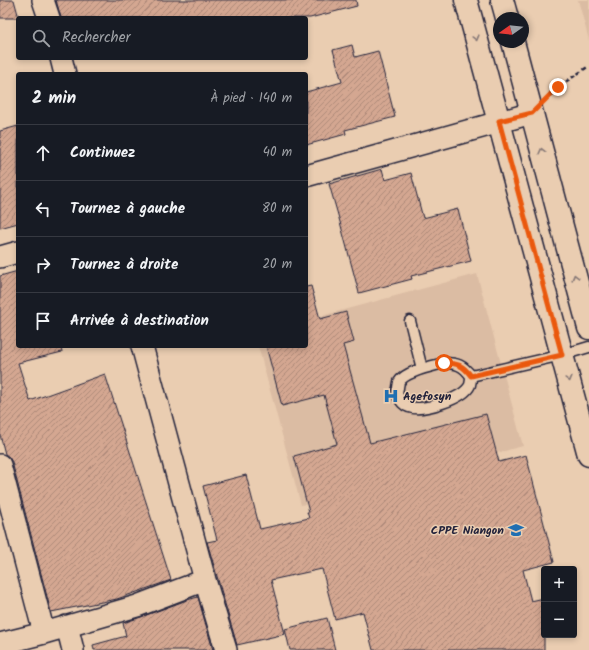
<!DOCTYPE html>
<html lang="fr">
<head>
<meta charset="utf-8">
<style>
  body { margin:0; font-family:Kalam,sans-serif; background:#20242c; color:#f1f3f6 }
  .controls { position:absolute; right:12px; bottom:12px; display:grid; overflow:hidden; border-radius:4px; box-shadow:0 2px 6px #0003 }
  .controls button { width:36px; height:36px; display:grid; place-items:center; padding:0; border:0; border-bottom:1px solid #363941; background:#171b24; color:#f1f3f6; font:20px sans-serif }
  .compass { position:absolute; left:493px; top:12px; width:36px; height:36px; border-radius:50%; background:#171b24; box-shadow:0 2px 6px #0003; rotate:255deg }
  .stop { position:absolute; width:12px; height:12px; margin:-9px; border:3px solid #ea580c; border-radius:50%; background:#fff }
  .stop.end { background:#ea580c; border-color:#fff; box-shadow:0 1px 4px #0008 }
  .list { margin:0; padding:0; list-style:none }
  h2 { display:flex; justify-content:space-between; align-items:center; height:52px; margin:0; padding:0 16px; font-size:17px }
  h2 small { font-size:13px; font-weight:400; color:#9ea1a6 }
  .list li { display:grid; grid-template-columns:26px 1fr auto; gap:12px; align-items:center; box-sizing:border-box; height:56px; padding:0 16px; border-top:1px solid #363941 }
  .list b { display:block; font-size:15px; white-space:nowrap }
  .list em { font-size:13px; font-style:normal; color:#9ea1a6 }
  .icon { flex:none; width:22px; height:22px; fill:none; stroke:currentColor; stroke-width:2; stroke-linecap:round; stroke-linejoin:round }
  .map { position:relative; flex:none; width:589px; height:650px; overflow:hidden }
  .search { position:absolute; background:#171b24; box-shadow:0 2px 6px #0003; left:16px; top:16px; width:292px; height:44px; display:flex; align-items:center; gap:10px; box-sizing:border-box; padding:0 14px; border-radius:4px; color:#9ea1a6; font-size:15px }
  .panel { position:absolute; background:#171b24; box-shadow:0 2px 6px #0003; left:16px; top:72px; width:292px; height:276px; border-radius:4px }
  .map>svg:first-child { display:block }
</style>
</head>
<body>
<div class="map">
<svg width="589" height="650" viewBox="0 0 589 650">
  <defs>
    <pattern id="building-hatch" width="6" height="6" patternUnits="userSpaceOnUse"><rect width="6" height="6" fill="#d4a791"/><path d="M-1 1l2-2M0 6l6-6M5 7l2-2" fill="none" stroke="#ac8878"/></pattern>
  </defs>
  <rect width="100%" height="100%" fill="#eacdb1"/>
  <filter id="ink" filterUnits="userSpaceOnUse"><feTurbulence type="fractalNoise" baseFrequency=".025" numOctaves="2"/><feDisplacementMap in="SourceGraphic" scale="8" xChannelSelector="R" yChannelSelector="G"/><feConvolveMatrix kernelMatrix="1 2 1 2 8 2 1 2 1" color-interpolation-filters="sRGB"/></filter>
  <g filter="url(#ink)">
    <path fill="#dbbca3" d="M 578,0 L 589,0 L 589,40 Z
      M 477,274 L 523,446 L 301,505 L 258,346 L 306,346 L 306,320 Z"/>
    <path fill="url(#building-hatch)" stroke="#22223b" d="M 0,0 L 14,0 L 19,18 L 0,18 Z
      M 56,0 L 356,0 L 357,6 L 310,18 L 61,18 Z
      M 352,45 L 355,57 L 378,51 L 395,117 L 345,130 L 346,134 L 306,145 L 306,92 L 342,82 L 333,50 Z
      M 18,126 L 18,223 L 0,228 L 0,131 Z
      M 382,169 L 385,180 L 411,173 L 423,218 L 458,209 L 471,261 L 411,276 L 412,279 L 359,293 L 340,222 L 329,184 Z
      M 18,271 L 18,346 L 61,346 L 62,352 L 18,363 L 30,401 L 105,374 L 171,580 L 117,599 L 51,612 L 12,462 L 9,457 L 5,454 L 0,435 L 0,276 Z
      M 311,286 L 320,319 L 346,312 L 354,342 L 343,345 L 370,443 L 486,414 L 499,462 L 526,455 L 554,562 L 523,570 L 531,601 L 544,598 L 544,650 L 373,650 L 363,612 L 335,619 L 322,569 L 271,580 L 285,634 L 237,645 L 207,542 L 217,540 L 203,486 L 246,475 L 260,529 L 309,518 L 307,512 L 309,512 L 294,456 L 337,444 L 324,395 L 282,406 L 266,346 L 306,346 L 306,287 Z
      M 198,597 L 213,650 L 94,650 L 93,645 L 126,636 L 123,623 L 141,617 L 187,600 Z
      M 327,618 L 335,650 L 290,650 L 285,629 Z"/>
    <g fill="none" stroke-linecap="round" stroke-linejoin="round">
      <defs>
        <path id="service" d="M 410,321 L 422,369
          M 444,363 C 457,363 463,365 471,376 C 471,378 471,382 470,385 C 464,399 422,412 409,407 C 403,405 401,401 398,396 C 397,393 397,391 398,388 C 398,387 399,382 399,382 C 406,371 433,366 444,363 Z
          M 471,376 L 562,355 L 589,347"/>
        <path id="minor" d="M 43,0 L 49,18
          M 61,58 L 65,74
          M 306,176 L 532,113
          M 0,257 L 18,252
          M 142,346 L 205,580 L 226,650
          M 0,465 L 44,633
          M 67,626 L 73,650
          M 0,644 L 44,633 L 137,606 L 205,580"/>
        <path id="secondary" d="M 466,0 L 589,455
          M 502,0 L 507,18
          M 513,42 L 589,328"/>
      </defs>
      <use href="#service" stroke="#22223b" stroke-width="13"/>
      <use href="#minor" stroke="#22223b" stroke-width="24"/>
      <use href="#secondary" stroke="#22223b" stroke-width="25"/>
      <path stroke="#22223b" stroke-width="2.5" stroke-dasharray="4 3" stroke-linecap="butt" d="M 550,95 L 558,87 L 589,66"/>
      <use href="#service" stroke="#eacdb1" stroke-width="10"/>
      <use href="#minor" stroke="#eacdb1" stroke-width="21"/>
      <use href="#secondary" stroke="#eacdb1" stroke-width="22"/>
    </g>
    <defs><path id="oneway-chevron" d="M-2-3.5L2.5 0L-2 3.5" fill="none" stroke-width="1.6" stroke-linecap="round" stroke-linejoin="round"/></defs>
    <g stroke="#867876">
      <use href="#oneway-chevron" transform="translate(476 38) rotate(75)"/>
      <use href="#oneway-chevron" transform="translate(542 151) rotate(-104)"/>
      <use href="#oneway-chevron" transform="translate(575 277) rotate(-105)"/>
      <use href="#oneway-chevron" transform="translate(569 379) rotate(75)"/>
    </g>
  </g>
  <g fill="none" stroke-linecap="round" stroke-linejoin="round" filter="url(#ink)">
    <path stroke="#ea580c" stroke-width="5" d="M 444,363 C 457,363 463,365 471,376 L 562,355 L 499,121 L 532,113 L 558,87"/>
  </g>
  <defs>
    <symbol id="hospital-bare" viewBox="-9 -9 18 18"><path d="M-5-5h3v3.5h4V-5h3V5h-3V1.5h-4V5h-3Z" fill="#1f6fb2" stroke="#eacdb1" stroke-width="2.5" paint-order="stroke"/></symbol>
    <symbol id="school-bare" viewBox="-9 -9 18 18"><path d="M0-5L7-2L0 1L-7-2ZM-4 1L0 2.5L4 1V4Q0 6-4 4Z" fill="#1f6fb2" stroke="#eacdb1" stroke-width="2.5" paint-order="stroke"/></symbol>
  </defs>
  <g fill-rule="evenodd">
    <use href="#hospital-bare" x="380" y="385" width="22" height="22"/>
    <use href="#school-bare" x="505" y="519" width="22" height="22"/>
  </g>
  <g text-anchor="middle" stroke-width="3" stroke-linejoin="round" paint-order="stroke">
    <g font-size="12" font-weight="bold" fill="#22223b" stroke="#eacdb1" text-anchor="start">
      <text x="403" y="400">Agefosyn</text>
      <text x="504" y="534" text-anchor="end">CPPE Niangon</text>
    </g>
  </g>
</svg>
<div class="controls">
<button>+</button>
<button>−</button>
</div>
<svg class="compass" viewBox="-18 -18 36 36"><path d="M0-13l5 13h-10z" fill="#e53935"/><path d="M0 13l5-13h-10z" fill="#9ea1a6"/></svg>
<div class="stop" style="left:444px;top:363px"></div>
<div class="stop end" style="left:558px;top:87px"></div>
<div class="search"><svg class="icon" aria-label="search" viewBox="0 0 24 24"><circle cx="10" cy="10" r="6"/><path d="M15 15l6 6"/></svg>Rechercher</div>
<section class="panel">
<h2>2 min<small>À pied · 140 m</small></h2>
<ul class="list">
<li><svg class="icon" aria-label="ahead" viewBox="0 0 24 24"><path d="M12 20V5M6 11l6-6 6 6"/></svg><div><b>Continuez</b></div><em>40 m</em></li>
<li><svg class="icon" aria-label="left" viewBox="0 0 24 24"><path d="M17 20v-9H6M10 6l-5 5 5 5"/></svg><div><b>Tournez à gauche</b></div><em>80 m</em></li>
<li><svg class="icon" aria-label="right" viewBox="0 0 24 24"><path d="M7 20v-9h11M14 6l5 5-5 5"/></svg><div><b>Tournez à droite</b></div><em>20 m</em></li>
<li><svg class="icon" aria-label="arrive" viewBox="0 0 24 24"><path d="M6 21V4h12l-3 4 3 4H6"/></svg><div><b>Arrivée à destination</b></div></li>
</ul>
</section>
</div>
</body>
</html>
